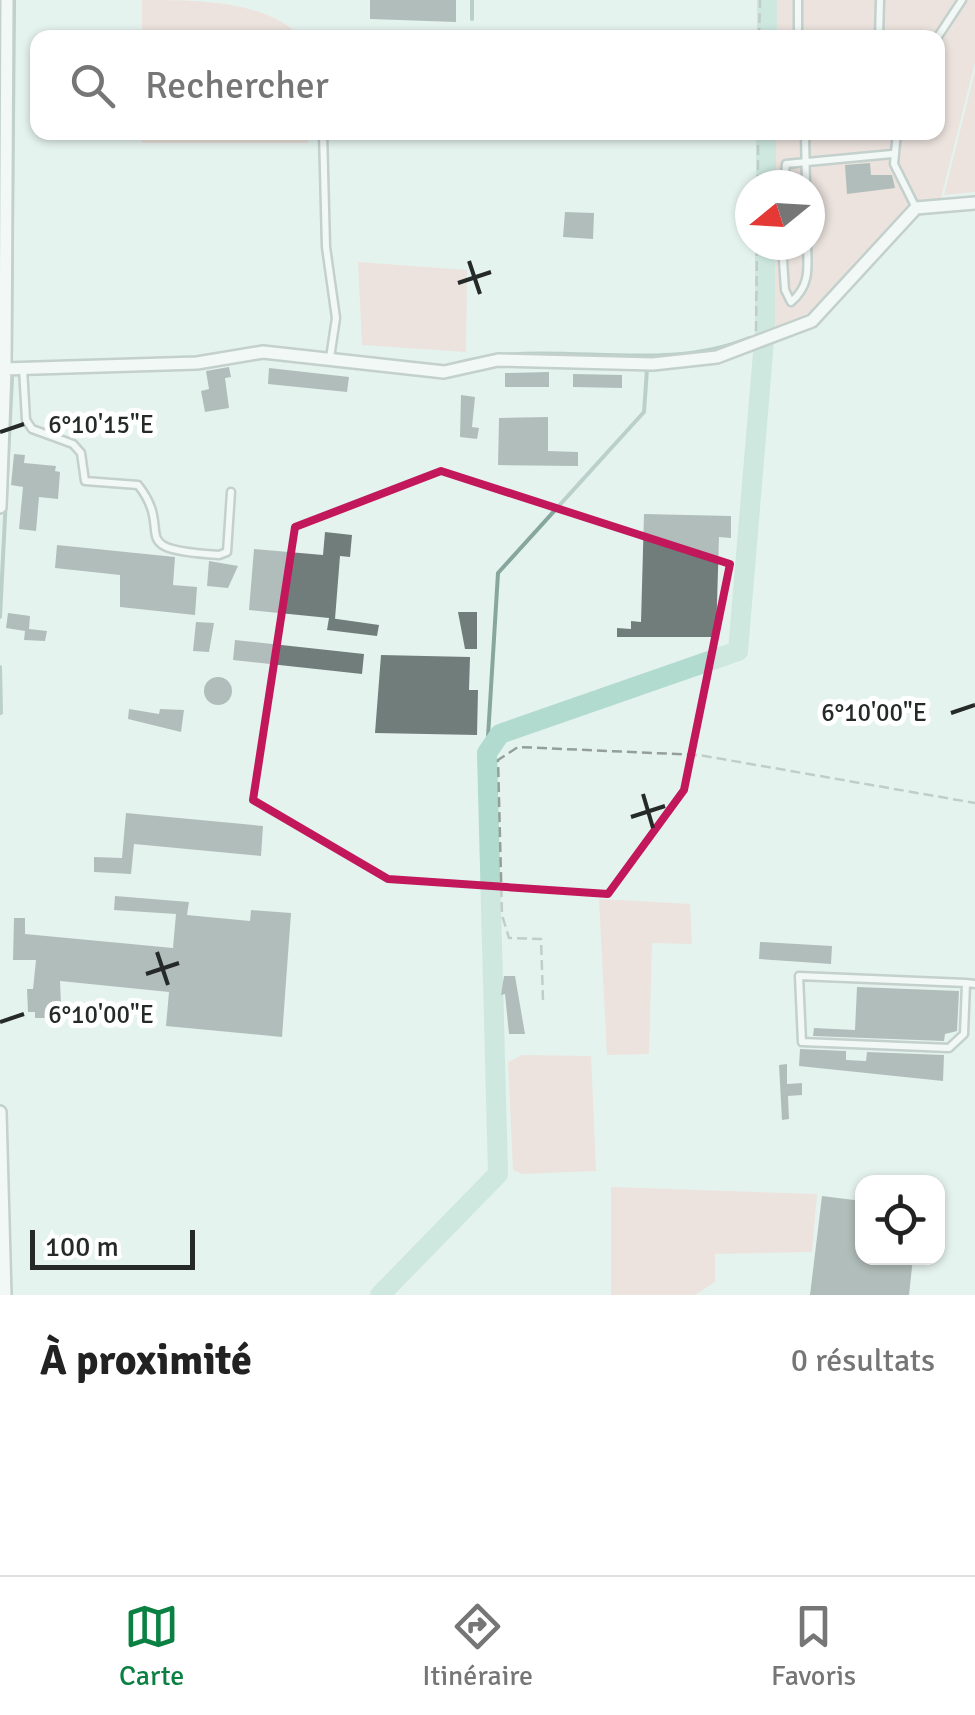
<!DOCTYPE html>
<html lang="fr">
<head>
<meta charset="utf-8">
<style>
  body { margin:0; font-family:Signika,sans-serif; background:#f2f2f2; color:#222 }
  .controls { position:absolute; right:30px; bottom:30px; display:grid; overflow:hidden; border-radius:20px; box-shadow:0 2px 8px #0004 }
  .controls button { width:90px; height:90px; display:grid; place-items:center; padding:0; border:0; border-bottom:2px solid #e0e0e0; background:#fff; color:#222; font:50px sans-serif }
  .compass { position:absolute; left:735px; top:170px; width:90px; height:90px; border-radius:50%; background:#fff; box-shadow:0 2px 8px #0004; rotate:252deg }
  .scale { position:absolute; left:30px; bottom:25px; width:165px; box-sizing:border-box; padding-left:10px; border:5px solid #252a29; border-top:0; font-size:28px; line-height:35px; white-space:nowrap; color:#252a29; -webkit-text-stroke:8px #fff; paint-order:stroke }
  .list { margin:0; padding:0; list-style:none }
  h2 { display:flex; justify-content:space-between; align-items:center; height:130px; margin:0; padding:0 40px; font-size:42px }
  h2 small { font-size:32px; font-weight:400; color:#767676 }
  .icon { flex:none; width:55px; height:55px; fill:none; stroke:currentColor; stroke-width:2; stroke-linecap:round; stroke-linejoin:round }
  .map { position:relative; flex:none; width:975px; height:1295px; overflow:hidden }
  .search { position:absolute; background:#fff; box-shadow:0 2px 8px #0004; left:30px; right:30px; top:30px; height:110px; display:flex; align-items:center; gap:25px; box-sizing:border-box; padding:0 35px; border-radius:20px; color:#767676; font-size:38px }
  .sheet { height:280px; background:#fff }
  nav { display:flex; justify-content:space-around; align-items:center; box-sizing:border-box; height:140px; border-top:2px solid #e0e0e0; background:#fff; font-size:28px; color:#767676 }
  nav a { display:grid; justify-items:center; gap:5px }
  nav .on { color:#0b8043 }
  .map>svg:first-child { display:block }
</style>
</head>
<body>
<div class="map">
<svg width="975" height="1295" viewBox="0 0 975 1295">
  <rect width="100%" height="100%" fill="#e5f3ef"/>
  <path fill="#f4d1c9" d="M 142,0 C 197,0 265,0 301,37 L 142,37 Z
    M 772,0 L 975,0 L 975,62 L 941,198 C 862,218 849,315 771,328 L 772,245 L 810,245 L 810,185 L 773,185 L 773,133 L 938,132 L 938,38 L 773,37 Z
    M 975,71 L 975,192 L 944,195 Z
    M 142,133 L 309,132 L 309,133 L 308,143 L 142,143 Z
    M 358,262 L 467,270 L 466,352 L 362,345 Z
    M 599,899 L 690,904 L 692,944 L 652,943 L 649,1054 L 607,1055 Z
    M 522,1055 L 591,1056 L 596,1171 L 522,1174 L 513,1170 L 508,1062 Z
    M 611,1187 L 817,1194 L 812,1252 L 715,1254 L 715,1282 L 695,1295 L 611,1295 Z"/>
  <g fill="none" stroke-linecap="round" stroke-linejoin="round">
    <path stroke="#87a69d" stroke-width="4" d="M 472,19 L 472,0
      M 0,26 L 0,0
      M 232,352 L 262,347
      M 11,361 L 14,0
      M 28,363 L 38,362
      M 458,363 C 552,337 656,376 749,338
      M 0,617 L 12,378
      M 0,667 L 1,713
      M 487,753 L 498,573 L 644,412 L 647,369"/>
    <path stroke="#b1dbcf" stroke-width="20" d="M 767,38 L 767,0
      M 766,185 L 766,132
      M 380,1295 L 498,1174 L 487,753 L 500,734 L 738,651 L 765,329 L 765,245"/>
  </g>
  <path fill="#717d7a" d="M 370,0 L 456,0 L 456,22 L 370,19 Z
    M 870,163 L 871,175 L 892,175 L 895,188 L 847,194 L 845,165 Z
    M 565,212 L 594,213 L 593,239 L 563,237 Z
    M 229,367 L 231,377 L 225,378 L 229,408 L 205,412 L 201,391 L 209,389 L 206,371 Z
    M 269,368 L 349,377 L 347,392 L 268,384 Z
    M 549,372 L 549,387 L 505,387 L 505,373 Z
    M 573,374 L 622,375 L 622,388 L 573,387 Z
    M 461,395 L 475,397 L 472,427 L 479,428 L 477,439 L 460,437 Z
    M 548,417 L 548,451 L 578,452 L 578,466 L 498,465 L 499,418 Z
    M 14,454 L 25,455 L 24,463 L 56,466 L 55,471 L 60,472 L 58,499 L 39,497 L 36,531 L 19,529 L 23,487 L 11,485 Z
    M 644,514 L 731,516 L 731,538 L 719,537 L 716,637 L 617,637 L 617,628 L 631,629 L 631,621 L 641,622 Z
    M 325,532 L 352,535 L 350,557 L 340,556 L 335,619 L 330,618 L 379,625 L 377,636 L 327,630 L 329,618 L 249,610 L 254,549 L 323,555 Z
    M 57,545 L 175,557 L 173,585 L 197,587 L 195,615 L 120,607 L 120,575 L 55,568 Z
    M 209,561 L 238,566 L 228,588 L 207,586 Z
    M 458,612 L 477,612 L 477,649 L 465,649 Z
    M 8,613 L 30,616 L 29,629 L 47,631 L 45,641 L 24,640 L 25,631 L 6,628 Z
    M 196,622 L 214,623 L 209,652 L 193,651 Z
    M 235,640 L 364,654 L 362,674 L 233,660 Z
    M 381,655 L 470,657 L 469,690 L 478,690 L 477,735 L 375,733 Z
    M204 691a14 14 0 1 1 28 0a14 14 0 1 1-28 0Z
    M 129,709 L 159,714 L 160,709 L 184,710 L 181,732 L 128,719 Z
    M 126,813 L 263,826 L 261,856 L 134,844 L 131,874 L 94,872 L 94,857 L 122,858 Z
    M 115,896 L 189,902 L 187,915 L 250,921 L 251,910 L 291,913 L 282,1037 L 166,1026 L 169,992 L 60,981 L 61,1005 L 47,1005 L 46,1018 L 35,1018 L 35,1012 L 28,1012 L 27,989 L 33,989 L 36,960 L 13,960 L 14,918 L 25,918 L 25,934 L 173,948 L 176,914 L 114,910 Z
    M 760,942 L 832,946 L 831,964 L 759,959 Z
    M 504,976 L 515,976 L 525,1034 L 509,1034 L 505,994 L 501,995 Z
    M 857,987 L 959,991 L 957,1031 L 945,1034 L 944,1041 L 813,1036 L 814,1028 L 855,1030 Z
    M 800,1049 L 846,1051 L 846,1060 L 866,1061 L 867,1052 L 944,1055 L 943,1081 L 799,1066 Z
    M 787,1064 L 787,1084 L 802,1083 L 802,1095 L 788,1096 L 789,1119 L 782,1120 L 779,1065 Z
    M 822,1196 L 862,1201 L 862,1258 L 913,1258 L 909,1295 L 810,1295 Z"/>
  <g fill="none" stroke-linecap="round" stroke-linejoin="round">
    <defs>
      <path id="service" d="M 798,38 L 798,0
        M 879,38 L 880,0
        M 937,38 L 962,0
        M 323,132 L 326,247 L 336,318 L 330,358
        M 805,132 L 806,185
        M 857,132 L 877,132
        M 897,132 L 894,164 L 916,208
        M 784,185 L 786,164 L 892,154
        M 782,245 L 785,290 L 791,302 C 810,286 808,269 807,245
        M 23,368 L 26,420 L 32,429 L 73,444 L 81,453 L 85,481 L 138,485 C 177,534 120,549 219,555 L 227,552 L 231,492
        M 966,983 L 964,1034 L 949,1048 L 802,1042 L 799,976 L 966,983 L 975,984"/>
      <path id="minor" d="M 5,369 L 197,363 L 263,352 L 444,372 L 498,360 L 653,364 L 717,357 L 812,321 L 916,208 L 975,203
        M 0,507 L 5,369 L 7,0
        M 0,1112 L 5,1295"/>
    </defs>
    <use href="#service" stroke="#99a7a3" stroke-width="11"/>
    <use href="#minor" stroke="#99a7a3" stroke-width="16"/>
    <path stroke="#949f9c" stroke-width="2.5" stroke-dasharray="10 5" stroke-linecap="butt" d="M 759,38 L 760,0
      M 758,185 L 758,132
      M 756,331 L 757,245
      M 543,1000 L 541,939 L 509,938 L 502,915 L 498,760 L 518,747 L 699,755 L 975,803"/>
    <use href="#service" stroke="#fff" stroke-width="6"/>
    <use href="#minor" stroke="#fff" stroke-width="11"/>
  </g>
  <path d="M0 0H975V1295H0ZM 441,471 L 730,564 L 684,790 L 608,894 L 388,879 L 253,800 L 295,527 Z" fill="#e5f3ef" fill-opacity=".55" fill-rule="evenodd"/>
  <path fill="none" stroke="#c2185b" stroke-width="8" stroke-linejoin="round" d="M 441,471 L 730,564 L 684,790 L 608,894 L 388,879 L 253,800 L 295,527 Z"/>
  <path fill="none" stroke="#252a29" stroke-width="4" d="M 469,261 L 480,294M 458,283 L 491,272M 0,432 L 24,424M 951,713 L 975,705M 643,794 L 653,828M 631,817 L 665,806M 157,952 L 168,985M 146,974 L 179,963M 0,1022 L 24,1014"/>
  <g font-size="25" text-anchor="middle" fill="#252a29" stroke="#fff" stroke-width="10" stroke-linejoin="round" paint-order="stroke">
    <text x="101" y="433">6°10'15"E</text>
    <text x="874" y="721">6°10'00"E</text>
    <text x="101" y="1023">6°10'00"E</text>
  </g>
</svg>
<div class="controls">
<button><svg class="icon" aria-label="locate" viewBox="0 0 24 24"><circle cx="12" cy="12" r="6"/><path d="M12 2v4M12 18v4M2 12h4M18 12h4"/></svg></button>
</div>
<svg class="compass" viewBox="-18 -18 36 36"><path d="M0-13l5 13h-10z" fill="#e53935"/><path d="M0 13l5-13h-10z" fill="#767676"/></svg>
<div class="scale">100 m</div>
<div class="search"><svg class="icon" aria-label="search" viewBox="0 0 24 24"><circle cx="10" cy="10" r="6"/><path d="M15 15l6 6"/></svg>Rechercher</div>
</div>
<section class="sheet">
<h2>À proximité<small>0 résultats</small></h2>
<ul class="list">
</ul>
</section>
<nav>
<a class="on"><svg class="icon" aria-label="map" viewBox="0 0 24 24"><path d="M3 6l6-2 6 2 6-2v14l-6 2-6-2-6 2zM9 4v14M15 6v14"/></svg>Carte</a>
<a><svg class="icon" aria-label="directions" viewBox="0 0 24 24"><path d="M12 3l9 9-9 9-9-9zM9 14v-3h6M13 9l2 2-2 2"/></svg>Itinéraire</a>
<a><svg class="icon" aria-label="saved" viewBox="0 0 24 24"><path d="M7 4h10v16l-5-4-5 4z"/></svg>Favoris</a>
</nav>
</body>
</html>
